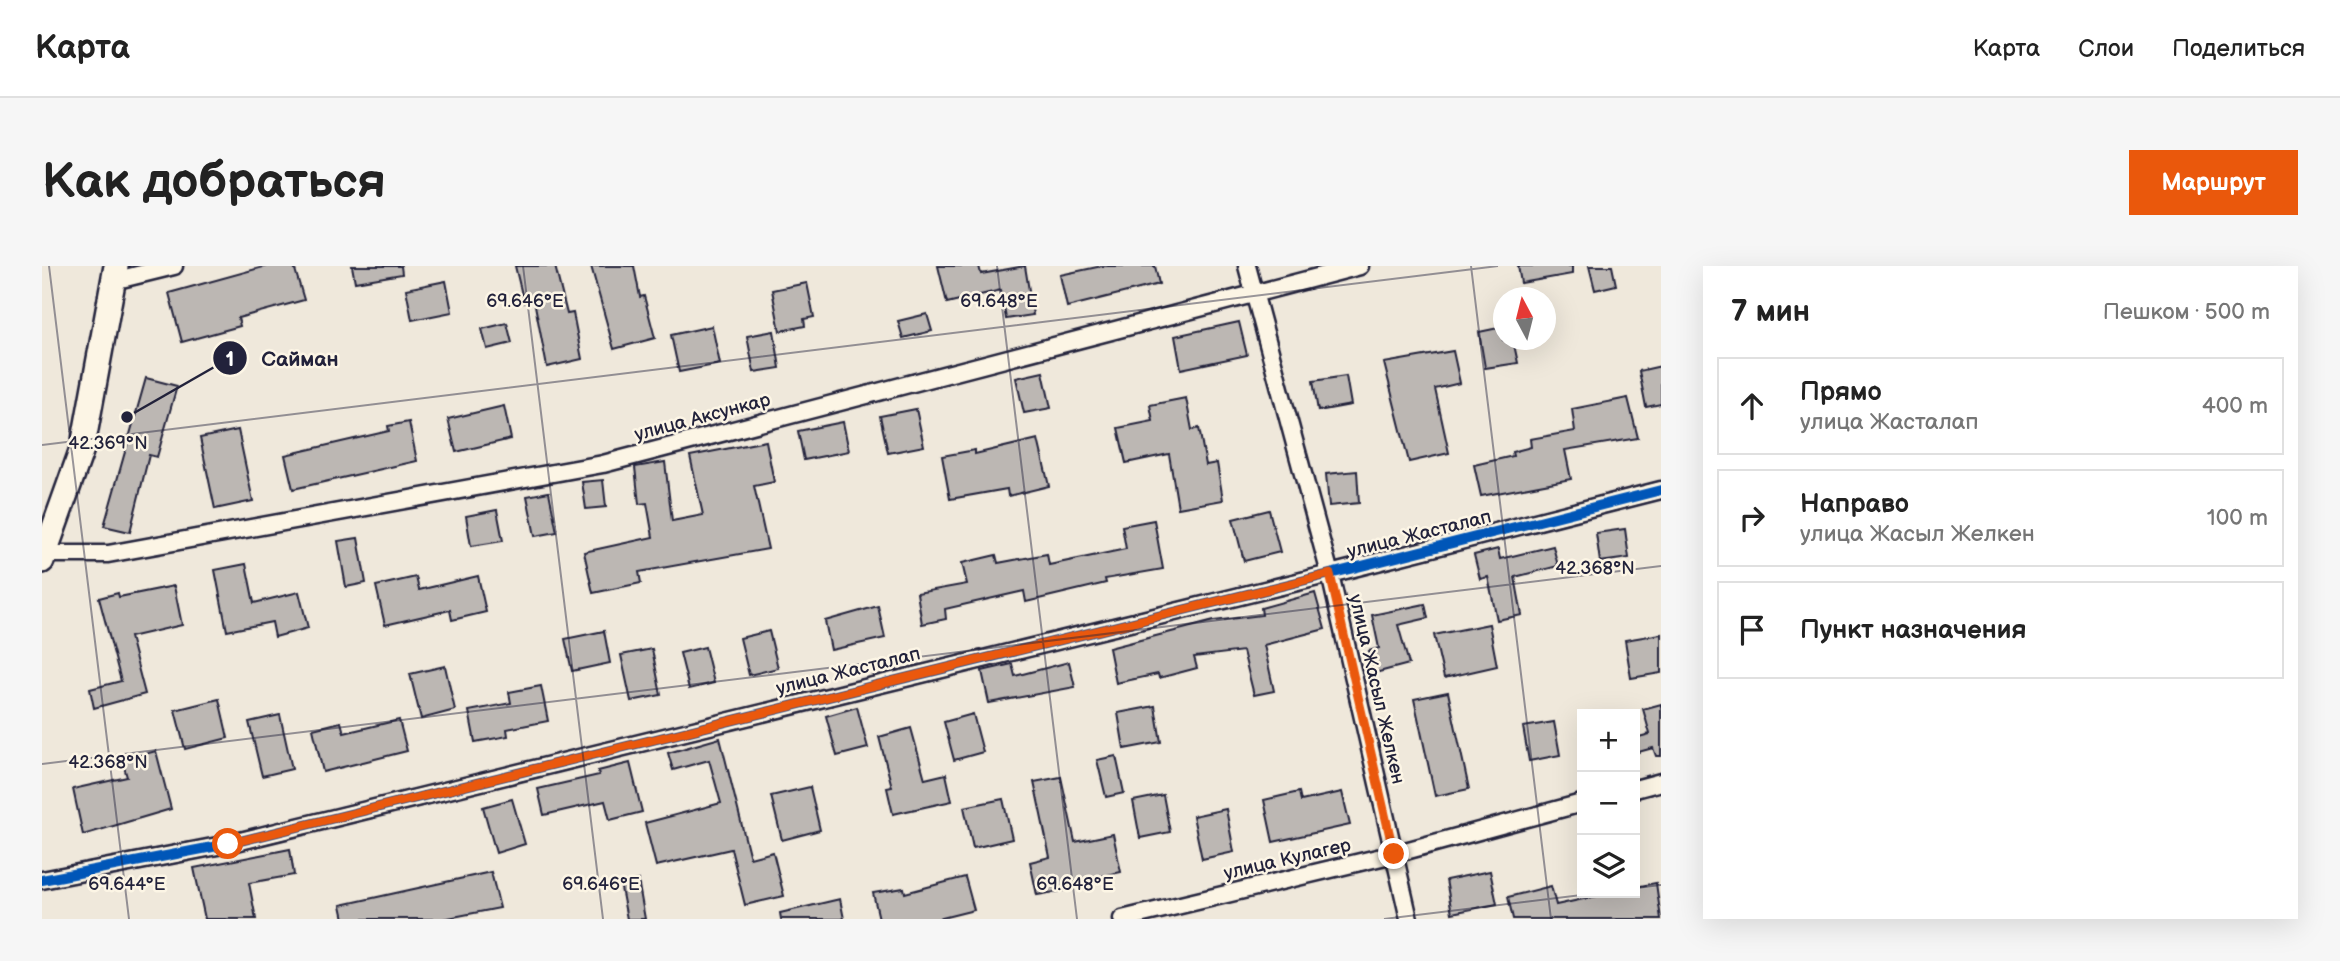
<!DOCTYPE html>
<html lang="ru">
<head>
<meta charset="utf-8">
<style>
  body { margin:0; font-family:"Balsamiq Sans",sans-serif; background:#f6f6f6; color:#222 }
  .controls { position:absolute; right:21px; bottom:21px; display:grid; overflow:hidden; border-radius:0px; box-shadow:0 7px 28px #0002 }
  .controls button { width:63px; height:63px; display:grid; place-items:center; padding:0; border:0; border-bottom:2px solid #e0e0e0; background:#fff; color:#222; font:35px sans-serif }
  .compass { position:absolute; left:1451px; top:21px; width:63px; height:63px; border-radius:50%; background:#fff; box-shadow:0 7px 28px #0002; rotate:353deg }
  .stop { position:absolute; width:21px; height:21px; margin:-16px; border:5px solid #ea580c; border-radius:50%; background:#fff }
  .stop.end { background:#ea580c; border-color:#fff; box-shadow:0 2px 7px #0008 }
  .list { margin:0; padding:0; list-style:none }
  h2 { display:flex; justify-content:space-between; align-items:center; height:91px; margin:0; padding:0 28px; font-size:30px }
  h2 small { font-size:23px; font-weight:400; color:#767676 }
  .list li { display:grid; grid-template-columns:46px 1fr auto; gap:21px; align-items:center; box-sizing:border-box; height:98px; margin:0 14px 14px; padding:0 14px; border:2px solid #e0e0e0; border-radius:0px }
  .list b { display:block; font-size:26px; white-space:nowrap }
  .list p { margin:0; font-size:23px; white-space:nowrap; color:#767676 }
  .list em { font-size:23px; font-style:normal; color:#767676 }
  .icon { flex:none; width:38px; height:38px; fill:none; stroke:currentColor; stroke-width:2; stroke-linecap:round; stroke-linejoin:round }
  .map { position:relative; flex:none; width:1619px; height:653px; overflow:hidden; border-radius:0px }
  header { display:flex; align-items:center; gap:42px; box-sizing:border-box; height:98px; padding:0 35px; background:#fff; border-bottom:2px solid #e0e0e0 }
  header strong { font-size:33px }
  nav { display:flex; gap:38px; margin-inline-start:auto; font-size:24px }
  .intro { display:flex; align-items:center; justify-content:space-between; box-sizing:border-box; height:168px; padding:0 42px }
  h1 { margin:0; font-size:49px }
  .button { padding:18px 32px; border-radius:0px; background:#ea580c; color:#fff; font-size:24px; font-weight:700 }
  main { display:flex; gap:42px; padding:0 42px }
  aside { flex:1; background:#fff; border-radius:0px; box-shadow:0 7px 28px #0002 }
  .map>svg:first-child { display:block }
</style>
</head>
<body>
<header>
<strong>Карта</strong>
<nav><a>Карта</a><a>Слои</a><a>Поделиться</a></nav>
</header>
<div class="intro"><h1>Как добраться</h1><a class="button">Маршрут</a></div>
<main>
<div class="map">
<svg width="1619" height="653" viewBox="0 0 1619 653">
  <rect width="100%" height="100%" fill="#efe8db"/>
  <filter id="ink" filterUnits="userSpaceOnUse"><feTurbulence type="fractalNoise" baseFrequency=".0143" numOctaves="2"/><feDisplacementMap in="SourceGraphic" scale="14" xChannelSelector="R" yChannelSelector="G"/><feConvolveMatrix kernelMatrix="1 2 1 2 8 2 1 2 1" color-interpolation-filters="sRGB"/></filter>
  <g filter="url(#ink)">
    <path fill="#bcb7b3" stroke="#22223b" stroke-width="2" d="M 225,0 L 252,0 L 262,34 L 196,52 L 198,60 L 140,76 L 127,27 Z
      M 310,0 L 359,0 L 360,8 L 313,16 Z
      M 473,0 L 513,0 L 525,48 L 531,47 L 540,93 L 505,101 L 492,34 L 482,37 Z
      M 549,0 L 592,0 L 598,31 L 602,30 L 613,72 L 572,83 Z
      M 896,0 L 937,0 L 939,8 L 983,0 L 991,49 L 964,53 L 959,24 L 905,37 Z
      M 1060,0 L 1113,0 L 1117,18 L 1025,41 L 1018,9 Z
      M 1476,0 L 1530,0 L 1530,8 L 1479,17 Z
      M 1547,0 L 1570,0 L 1574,19 L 1553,24 Z
      M 404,15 L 410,46 L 370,54 L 364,23 Z
      M 765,17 L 772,51 L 762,53 L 763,60 L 738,65 L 730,24 Z
      M 885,48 L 890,65 L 861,72 L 856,55 Z
      M 1197,56 L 1205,89 L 1139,103 L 1133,70 Z
      M 465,57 L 470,77 L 445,83 L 440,63 Z
      M 670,60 L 678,98 L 637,106 L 629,69 Z
      M 1461,61 L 1461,74 L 1471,74 L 1476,97 L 1443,102 L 1437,66 Z
      M 732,65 L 738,102 L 712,106 L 705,70 Z
      M 1411,85 L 1418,117 L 1393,123 L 1407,187 L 1367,196 L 1342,97 Z
      M 1619,100 L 1619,138 L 1604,141 L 1597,105 Z
      M 1001,106 L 1009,142 L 982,147 L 974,112 Z
      M 1304,110 L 1309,139 L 1276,145 L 1271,115 Z
      M 104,112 L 135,120 L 115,191 L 107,189 L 88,266 L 62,260 Z
      M 1144,132 L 1150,164 L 1157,162 L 1164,199 L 1175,197 L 1181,234 L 1136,242 L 1127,188 L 1084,197 L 1076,162 L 1111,155 L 1108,139 Z
      M 1586,132 L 1596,172 L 1523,184 L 1529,213 L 1439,230 L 1432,199 L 1471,190 L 1470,186 L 1489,181 L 1488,173 L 1533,165 L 1530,143 Z
      M 462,140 L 469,173 L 414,186 L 406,153 Z
      M 874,143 L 882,180 L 846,187 L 838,150 Z
      M 367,156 L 375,195 L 251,223 L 243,189 L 347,165 L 346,160 Z
      M 801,156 L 807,185 L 762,194 L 756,165 Z
      M 196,164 L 211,235 L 173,243 L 158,172 Z
      M 996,173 L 1007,220 L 966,230 L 965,223 L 908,233 L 900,190 L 933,184 L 933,188 Z
      M 724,175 L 732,216 L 712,220 L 726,283 L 597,306 L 599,317 L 551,327 L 542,286 L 611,271 L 605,237 L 597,238 L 593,201 L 623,196 L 630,255 L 661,249 L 648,190 Z
      M 1315,205 L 1317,237 L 1287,240 L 1284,208 Z
      M 561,214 L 564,241 L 544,243 L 540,216 Z
      M 507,226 L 515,266 L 493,270 L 485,230 Z
      M 455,244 L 461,275 L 429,280 L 424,250 Z
      M 1227,244 L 1238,286 L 1202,295 L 1191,253 Z
      M 1112,254 L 1121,303 L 1063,313 L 1064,317 L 984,336 L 982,325 L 903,343 L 904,353 L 880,358 L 875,327 L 925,318 L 920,297 L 954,289 L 956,297 L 1005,288 L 1007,299 L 1084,283 L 1080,260 Z
      M 1583,263 L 1587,292 L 1558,296 L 1554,267 Z
      M 316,272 L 324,317 L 304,321 L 296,275 Z
      M 1511,280 L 1516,300 L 1473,311 L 1480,349 L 1455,354 L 1446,311 L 1438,313 L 1432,289 L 1456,283 L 1458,293 Z
      M 204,298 L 212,337 L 257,326 L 266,362 L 233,371 L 230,356 L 185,365 L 173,304 Z
      M 436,310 L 444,346 L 410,354 L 408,344 L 343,359 L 334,320 L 374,311 L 377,324 Z
      M 132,320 L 140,359 L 88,371 L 103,428 L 52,442 L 48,423 L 79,415 L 57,332 L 76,327 L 77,331 Z
      M 1273,327 L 1283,363 L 1222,379 L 1232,425 L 1212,429 L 1201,385 L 1152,391 L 1155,402 L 1117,412 L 1116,408 L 1074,417 L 1067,382 L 1172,355 L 1220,349 L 1219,342 Z
      M 1383,338 L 1386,352 L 1356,359 L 1367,398 L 1333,407 L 1327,385 L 1337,382 L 1330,349 Z
      M 836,340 L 843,372 L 789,384 L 783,355 Z
      M 1447,358 L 1455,400 L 1402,412 L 1392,369 Z
      M 562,365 L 568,397 L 530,405 L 523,373 Z
      M 727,365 L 736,402 L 707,409 L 698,372 Z
      M 1619,368 L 1619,407 L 1589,412 L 1583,374 Z
      M 663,381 L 672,417 L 647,423 L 638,387 Z
      M 610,383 L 619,429 L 589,435 L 579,389 Z
      M 1027,396 L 1033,421 L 947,437 L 940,405 L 970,398 L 973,410 Z
      M 403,400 L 413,444 L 379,453 L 368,408 Z
      M 499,420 L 506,455 L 465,463 L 466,470 L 433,476 L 427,445 L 469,437 L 467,426 Z
      M 1406,426 L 1427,523 L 1393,530 L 1372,433 Z
      M 177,433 L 186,472 L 143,483 L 133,444 Z
      M 1619,438 L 1619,490 L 1614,490 L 1611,482 L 1593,487 L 1593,472 L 1608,468 L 1601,443 Z
      M 1113,440 L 1119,476 L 1082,483 L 1076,447 Z
      M 815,441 L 826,482 L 795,490 L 784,450 Z
      M 931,448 L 941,486 L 912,494 L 902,456 Z
      M 238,449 L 250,503 L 220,510 L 207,456 Z
      M 357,454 L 365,485 L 281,506 L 271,463 L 299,456 L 302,467 Z
      M 1512,456 L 1518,489 L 1487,495 L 1481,461 Z
      M 869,462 L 883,513 L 904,508 L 910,535 L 851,548 L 845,522 L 850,521 L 837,471 Z
      M 678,472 L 708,592 L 731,586 L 742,630 L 703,639 L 689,583 L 614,600 L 603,557 L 679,537 L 667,494 L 631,504 L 626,487 Z
      M 114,485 L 129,543 L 41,569 L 31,523 L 85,511 L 80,494 Z
      M 1074,490 L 1082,527 L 1064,531 L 1055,494 Z
      M 588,497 L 600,546 L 568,554 L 563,535 L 502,549 L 496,523 L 557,509 L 556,505 Z
      M 1019,511 L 1033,576 L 1071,568 L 1079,606 L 1024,618 L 1025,624 L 995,629 L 988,596 L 1008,591 L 992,516 Z
      M 768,521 L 778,564 L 740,574 L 729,530 Z
      M 1257,526 L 1259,535 L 1300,526 L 1308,559 L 1231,576 L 1222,534 Z
      M 1121,529 L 1128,566 L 1098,572 L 1091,535 Z
      M 470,533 L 483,578 L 454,587 L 441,541 Z
      M 961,533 L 970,573 L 931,582 L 922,541 Z
      M 1184,543 L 1192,586 L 1160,593 L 1151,550 Z
      M 248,583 L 252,609 L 207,617 L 214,653 L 163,653 L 152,602 Z
      M 1448,605 L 1455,638 L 1410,647 L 1404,614 Z
      M 449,606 L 458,642 L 401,653 L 302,653 L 299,639 Z
      M 923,611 L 932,644 L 896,653 L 837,653 L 831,627 L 862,622 L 863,627 Z
      M 596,614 L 603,653 L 585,653 L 578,617 Z
      M 1614,617 L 1619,653 L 1471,653 L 1466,631 L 1509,620 L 1514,639 L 1569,627 L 1593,627 L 1593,621 Z
      M 798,633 L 802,653 L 739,653 L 738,647 Z"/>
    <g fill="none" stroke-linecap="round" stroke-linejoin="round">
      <defs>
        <path id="street" d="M 1205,0 L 1288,308 L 1367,653
          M 71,15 L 132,0
          M 2,288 L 66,288 L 561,198 L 1318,0
          M 1593,523 L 1619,516
          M 0,614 L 186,578 L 1288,308 L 1619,224
          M 1080,653 L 1352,588 L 1540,537"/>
        <path id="secondary" d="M 0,295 L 41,180 L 74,0"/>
      </defs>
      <use href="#street" stroke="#22223b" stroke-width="21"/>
      <use href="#secondary" stroke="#22223b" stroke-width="28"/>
      <use href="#street" stroke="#fcf5e5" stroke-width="16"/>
      <use href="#secondary" stroke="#fcf5e5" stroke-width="23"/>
      <defs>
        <path id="cycleway" d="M 0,614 L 186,578 L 1288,308 L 1619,224"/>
      </defs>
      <use href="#cycleway" stroke="#fcf5e5" stroke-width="15"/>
      <use href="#cycleway" stroke="#0057b8" stroke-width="10"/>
    </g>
  </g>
  <g fill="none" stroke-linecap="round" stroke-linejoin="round" filter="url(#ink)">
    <path stroke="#ea580c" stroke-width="9" d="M 186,578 L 1288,308 L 1352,588"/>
  </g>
  <path fill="none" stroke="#22223b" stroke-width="2" stroke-opacity="0.45" d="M 7,0 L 87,653M 481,0 L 561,653M 955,0 L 1035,653M 1429,0 L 1509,653M 0,179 L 1456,0M 0,498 L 1619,300M 1593,622 L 1619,619M 1342,653 L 1556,627"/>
  <g text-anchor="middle" stroke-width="5" stroke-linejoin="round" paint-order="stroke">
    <g font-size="19" fill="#22223b" stroke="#fcf5e5">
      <text transform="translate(660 150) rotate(-15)" y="7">улица Аксункар</text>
      <text transform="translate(1377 267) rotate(-14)" y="7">улица Жасталап</text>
      <text transform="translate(806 404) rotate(-14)" y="7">улица Жасталап</text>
      <text transform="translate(1336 423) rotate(77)" y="7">улица Жасыл Желкен</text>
      <text transform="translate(1245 592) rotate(-13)" y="7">улица Кулагер</text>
    </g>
  </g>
  <g font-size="18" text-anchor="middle" fill="#22223b" stroke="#fcf5e5" stroke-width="5" stroke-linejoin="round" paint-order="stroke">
    <text x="483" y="41">69.646°E</text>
    <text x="957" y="41">69.648°E</text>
    <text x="66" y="183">42.369°N</text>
    <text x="1553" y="308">42.368°N</text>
    <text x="66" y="502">42.368°N</text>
    <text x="85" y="624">69.644°E</text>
    <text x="559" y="624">69.646°E</text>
    <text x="1033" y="624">69.648°E</text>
  </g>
  <path fill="none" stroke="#22223b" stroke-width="2.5" d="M85 151L188 92"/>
  <g fill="#22223b" stroke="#fcf5e5" stroke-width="2.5">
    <circle cx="85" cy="151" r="7"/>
    <circle cx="188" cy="92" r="18"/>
  </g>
  <g font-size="21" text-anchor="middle" font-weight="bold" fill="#fff">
    <text x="188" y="100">1</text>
  </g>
  <g font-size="21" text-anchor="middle" font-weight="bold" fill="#22223b" stroke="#fcf5e5" stroke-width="5" stroke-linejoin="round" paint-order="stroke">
    <text x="258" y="100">Сайман</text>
  </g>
</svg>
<div class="controls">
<button>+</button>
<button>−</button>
<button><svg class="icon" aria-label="layers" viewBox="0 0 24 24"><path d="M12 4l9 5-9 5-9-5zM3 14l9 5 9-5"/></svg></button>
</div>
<svg class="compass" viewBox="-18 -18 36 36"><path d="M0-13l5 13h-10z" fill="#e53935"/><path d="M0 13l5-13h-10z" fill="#767676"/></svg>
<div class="stop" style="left:186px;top:578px"></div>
<div class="stop end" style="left:1352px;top:588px"></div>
</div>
<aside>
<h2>7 мин<small>Пешком · 500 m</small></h2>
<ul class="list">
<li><svg class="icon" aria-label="ahead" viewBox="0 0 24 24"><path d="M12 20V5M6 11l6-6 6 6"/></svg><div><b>Прямо</b><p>улица Жасталап</p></div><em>400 m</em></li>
<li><svg class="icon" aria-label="right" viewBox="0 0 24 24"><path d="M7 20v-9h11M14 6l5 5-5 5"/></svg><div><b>Направо</b><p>улица Жасыл Желкен</p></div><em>100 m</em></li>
<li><svg class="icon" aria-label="arrive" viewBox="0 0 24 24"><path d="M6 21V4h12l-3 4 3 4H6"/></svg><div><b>Пункт назначения</b></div></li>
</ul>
</aside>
</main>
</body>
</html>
